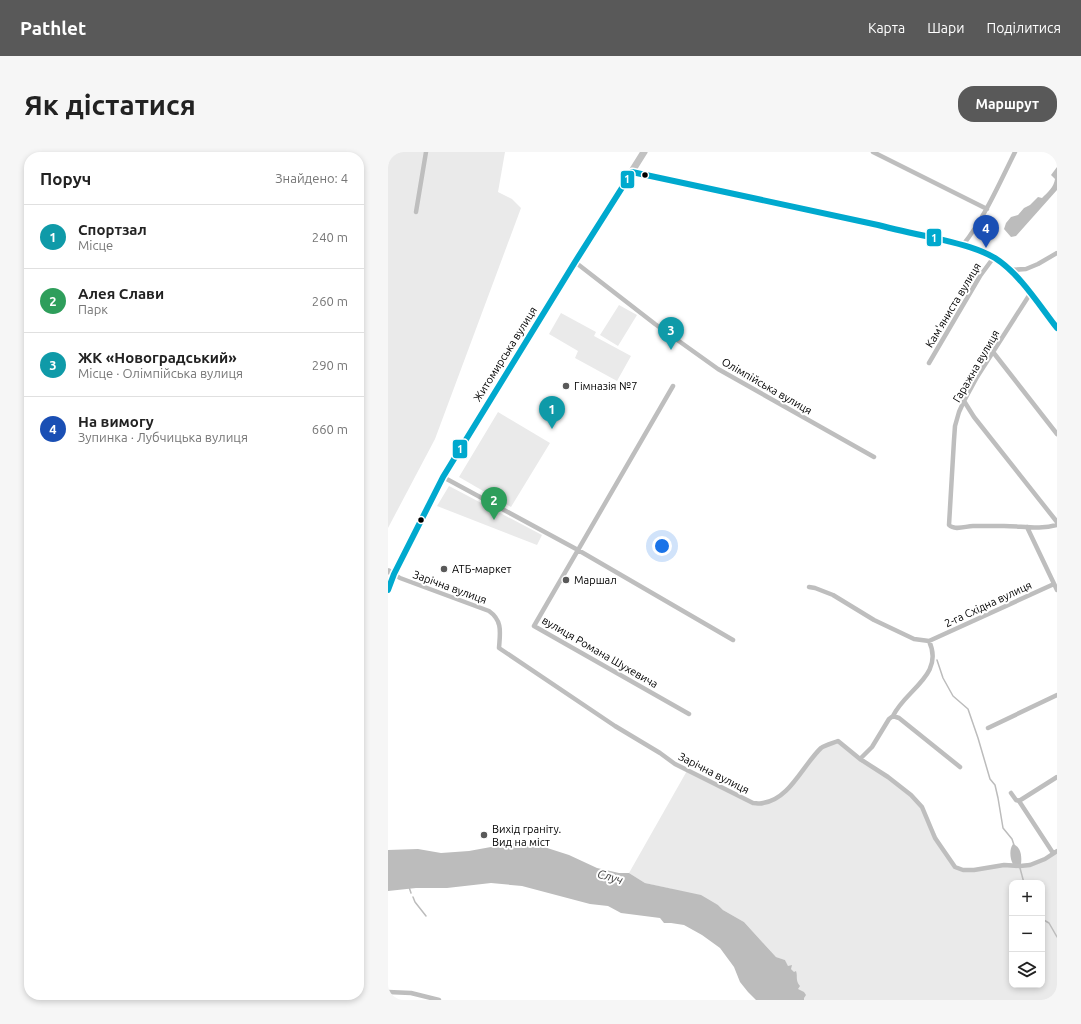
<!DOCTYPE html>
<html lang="uk">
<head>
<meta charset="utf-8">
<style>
  body { margin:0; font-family:Ubuntu,sans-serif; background:#f6f6f6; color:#222 }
  .controls { position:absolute; right:12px; bottom:12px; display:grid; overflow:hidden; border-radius:8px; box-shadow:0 2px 6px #0003 }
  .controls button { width:36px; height:36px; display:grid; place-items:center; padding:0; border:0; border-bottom:1px solid #e0e0e0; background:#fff; color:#222; font:20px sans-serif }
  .you { position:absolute; left:274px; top:394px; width:14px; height:14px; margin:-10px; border:3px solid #fff; border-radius:50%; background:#1a73e8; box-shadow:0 0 0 6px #1a73e833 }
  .badge { display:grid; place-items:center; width:26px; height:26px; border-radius:50%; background:#595959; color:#fff; font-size:13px; font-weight:700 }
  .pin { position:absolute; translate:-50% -33px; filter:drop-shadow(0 1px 2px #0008) }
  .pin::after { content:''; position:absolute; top:21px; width:14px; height:12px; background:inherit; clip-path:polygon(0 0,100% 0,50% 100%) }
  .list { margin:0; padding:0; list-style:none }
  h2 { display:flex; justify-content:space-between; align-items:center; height:52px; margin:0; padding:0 16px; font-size:17px }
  h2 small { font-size:13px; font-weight:400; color:#767676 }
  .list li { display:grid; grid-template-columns:26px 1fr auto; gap:12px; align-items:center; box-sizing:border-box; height:64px; padding:0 16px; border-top:1px solid #e0e0e0 }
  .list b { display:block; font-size:15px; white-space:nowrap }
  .list p { margin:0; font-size:13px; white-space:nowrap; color:#767676 }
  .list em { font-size:13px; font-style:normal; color:#767676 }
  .icon { flex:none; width:22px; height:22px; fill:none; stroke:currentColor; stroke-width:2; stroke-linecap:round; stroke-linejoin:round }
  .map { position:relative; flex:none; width:669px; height:848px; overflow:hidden; border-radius:16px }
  header { display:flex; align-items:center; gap:24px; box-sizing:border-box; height:56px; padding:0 20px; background:#595959; color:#fff }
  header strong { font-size:19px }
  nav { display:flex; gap:22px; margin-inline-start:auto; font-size:14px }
  .intro { display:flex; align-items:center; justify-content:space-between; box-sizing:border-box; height:96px; padding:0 24px }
  h1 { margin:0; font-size:28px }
  .button { padding:10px 18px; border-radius:16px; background:#595959; color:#fff; font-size:14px; font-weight:700 }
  main { display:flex; gap:24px; padding:0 24px }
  aside { flex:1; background:#fff; border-radius:16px; box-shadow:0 2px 6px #0003 }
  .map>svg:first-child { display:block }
</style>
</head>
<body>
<header>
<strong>Pathlet</strong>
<nav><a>Карта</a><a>Шари</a><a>Поділитися</a></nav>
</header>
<div class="intro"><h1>Як дістатися</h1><a class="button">Маршрут</a></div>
<main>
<aside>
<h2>Поруч<small>Знайдено: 4</small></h2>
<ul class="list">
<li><span class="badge" style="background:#0f9aa8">1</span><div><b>Спортзал</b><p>Місце</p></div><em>240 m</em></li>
<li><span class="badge" style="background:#2e9e5b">2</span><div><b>Алея Слави</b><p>Парк</p></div><em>260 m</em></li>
<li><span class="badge" style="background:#0f9aa8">3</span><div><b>ЖК «Новоградський»</b><p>Місце · Олімпійська вулиця</p></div><em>290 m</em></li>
<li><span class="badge" style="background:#1a4fb4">4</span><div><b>На вимогу</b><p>Зупинка · Лубчицька вулиця</p></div><em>660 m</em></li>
</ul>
</aside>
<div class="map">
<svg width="669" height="848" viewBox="0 0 669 848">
  <rect width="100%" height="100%" fill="#fff"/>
  <path fill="#eaeaea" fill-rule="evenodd" d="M 0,0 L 117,0 L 110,40 L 124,47 L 133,56 L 47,287 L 0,376 Z
    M 231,153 L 249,163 L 230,194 L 212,183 Z
    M 173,161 L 208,180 L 206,184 L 243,204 L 229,229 L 187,206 L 190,199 L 161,182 Z
    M 110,260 L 162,291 L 123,355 L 71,325 Z
    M 61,334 L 154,383 L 149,393 L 49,354 Z
    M 450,589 L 500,625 L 534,655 L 561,708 L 575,718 L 616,713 L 642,713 L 669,699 L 669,848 L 416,848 L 410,837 L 408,824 L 403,817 L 399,813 L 397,808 L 388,805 L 356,770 L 335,758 L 330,753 L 284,737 L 257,731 L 241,721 L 300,617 L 365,651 L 374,651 L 393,643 L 434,595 ZM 624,731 L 654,731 L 654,833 L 624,833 Z"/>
  <path fill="#bcbcbc" d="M 669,15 L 669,38 L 628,84 L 623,85 L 616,77 L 618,71 L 623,65 L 630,63 L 636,56 L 642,53 L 650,45 L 654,46 C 660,40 666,35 667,27 L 663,23 Z
    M 125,691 L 153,694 L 181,703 L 209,716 L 231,721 L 241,721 L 257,731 L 313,743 L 330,753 L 335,758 L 356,770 L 388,805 L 397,808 L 400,814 L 404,813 L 403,817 L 406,820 L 408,819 C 410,825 407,828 412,834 L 410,837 L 416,840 L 418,843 L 416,846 L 416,848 L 368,848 L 360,840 L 352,830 L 346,815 L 332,796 L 314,783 L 296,773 L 283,771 L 276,771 L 272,766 L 233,761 L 220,754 L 202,752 L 134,734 L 103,731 L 59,736 L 28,736 L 0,739 L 0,698 L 30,697 L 53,701 L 81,699 Z
    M 625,692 C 633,695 634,704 633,712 L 625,712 C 622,707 621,697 625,692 Z"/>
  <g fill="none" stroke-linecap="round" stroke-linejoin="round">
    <path stroke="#bcbcbc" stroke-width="1.5" d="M 549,508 L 555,526 L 565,544 L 580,557 L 590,586 L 602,627 L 607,633 L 610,646 L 615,676 L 624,687 L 626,693
      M 632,716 L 636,731
      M 21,735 L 23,741
      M 25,745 L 27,750 L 38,764
      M 654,767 L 661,771 L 669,785"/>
    <path stroke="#bebebe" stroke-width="4.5" d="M 485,0 L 599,57
      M 244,20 L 350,42 L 551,87 C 567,91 584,94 598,101 C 626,114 650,152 669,176
      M 28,60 L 38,0
      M 575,93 C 597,65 611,32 627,0
      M 187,110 L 267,172 L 330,217 L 486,305
      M 622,118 L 638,117 L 650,112 L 669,101
      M 642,142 L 589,225 L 576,249 L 571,260 L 567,274 L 566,288 L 561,373 C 567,379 578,374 585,374 C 596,374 606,374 616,374 C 634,374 652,378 669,373
      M 605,200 L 669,282
      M 541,211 L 592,124 L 606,105
      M 285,234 L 146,474 L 301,562
      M 576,249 L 586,265 L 669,370
      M 55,325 L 190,398 L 345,488
      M 639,375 L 669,438
      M 6,422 L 12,426 L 101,459 C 115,469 112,481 111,496 L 227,574 L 272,601 L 287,612 L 365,651 C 368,651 372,652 375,651 C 401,648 415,613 433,596 C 437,593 445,591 450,589 L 472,607 L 500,625 L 523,643 L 534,655 L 547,686 L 567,715 L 575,718 L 586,718 L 616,713 L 632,714 L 642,713 L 657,707 L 669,699
      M 421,435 L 427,436 L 445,443 L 486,468 L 526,487 L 541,489 L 666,432
      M 505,564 C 517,538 557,523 541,489
      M 600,576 L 669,543
      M 472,607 L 484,595 L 501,567 L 505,564 L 511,566 L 572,615
      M 623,641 L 628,648 L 631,649 L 669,625
      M 631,649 L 665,701
      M 0,840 L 23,841 L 51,848"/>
    <path stroke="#bebebe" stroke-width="6" d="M 0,419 L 6,422"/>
    <path stroke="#c2c2c2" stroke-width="7" d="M 0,438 L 6,422 L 55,325 L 187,110 L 256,0"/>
    <defs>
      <path id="bus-1" d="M 0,438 L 6,422 L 55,325 L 187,110 L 244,20 C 326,37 408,55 490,73 C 509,78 528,82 547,86 C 567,91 588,95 607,106 C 632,122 651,153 669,176"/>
    </defs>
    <use href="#bus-1" stroke="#fff" stroke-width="9"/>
    <use href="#bus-1" stroke="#00a9ce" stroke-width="6"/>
  </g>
  <g fill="#000" stroke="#fff" stroke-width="1.5">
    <circle cx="257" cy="23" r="3.5"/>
    <circle cx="33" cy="368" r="3.5"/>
  </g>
  <g fill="#595959" stroke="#fff" stroke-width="1.5">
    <circle cx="178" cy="234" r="4"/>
    <circle cx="56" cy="417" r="4"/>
    <circle cx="178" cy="428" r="4"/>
    <circle cx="96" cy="683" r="4"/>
  </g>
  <g text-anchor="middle" stroke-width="4" stroke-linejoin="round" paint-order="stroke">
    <g font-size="11" fill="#000" stroke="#fff">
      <text transform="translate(565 153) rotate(-59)" y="4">Кам'яниста вулиця</text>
      <text transform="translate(117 202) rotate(-58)" y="4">Житомирська вулиця</text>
      <text transform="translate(588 214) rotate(-60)" y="4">Гаражна вулиця</text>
      <text transform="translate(379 234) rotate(30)" y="4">Олімпійська вулиця</text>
      <text transform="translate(62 435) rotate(20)" y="4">Зарічна вулиця</text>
      <text transform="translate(600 452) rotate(-25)" y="4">2-га Східна вулиця</text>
      <text transform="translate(212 500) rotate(30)" y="4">вулиця Романа Шухевича</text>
      <text transform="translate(326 621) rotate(27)" y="4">Зарічна вулиця</text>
    </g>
    <g font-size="11" fill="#000" stroke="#fff" text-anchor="start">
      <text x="186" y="238">Гімназія №7</text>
      <text x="64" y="421">АТБ-маркет</text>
      <text x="186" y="432">Маршал</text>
      <text x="104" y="681">Вихід граніту.<tspan x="104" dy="13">Вид на міст</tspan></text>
    </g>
    <g font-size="12" font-style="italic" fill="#414141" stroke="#fff">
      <text transform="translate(222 725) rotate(16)" y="4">Случ</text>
    </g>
  </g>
  <g stroke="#fff" stroke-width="1.5">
    <rect x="232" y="18" width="15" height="19" rx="4" fill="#00a9ce"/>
    <rect x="538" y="76" width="16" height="19" rx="4" fill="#00a9ce"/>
    <rect x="64" y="287" width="16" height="20" rx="4" fill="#00a9ce"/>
  </g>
  <g font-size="11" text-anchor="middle" font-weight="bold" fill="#fff">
    <text x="239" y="31">1</text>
    <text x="546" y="90">1</text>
    <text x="72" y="301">1</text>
  </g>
</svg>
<div class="controls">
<button>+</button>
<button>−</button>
<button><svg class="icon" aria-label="layers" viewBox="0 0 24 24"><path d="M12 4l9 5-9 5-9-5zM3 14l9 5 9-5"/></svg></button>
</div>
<div class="you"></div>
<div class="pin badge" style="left:164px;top:277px;background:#0f9aa8">1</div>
<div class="pin badge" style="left:106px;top:368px;background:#2e9e5b">2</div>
<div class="pin badge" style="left:283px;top:198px;background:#0f9aa8">3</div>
<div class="pin badge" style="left:598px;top:96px;background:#1a4fb4">4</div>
</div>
</main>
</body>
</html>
